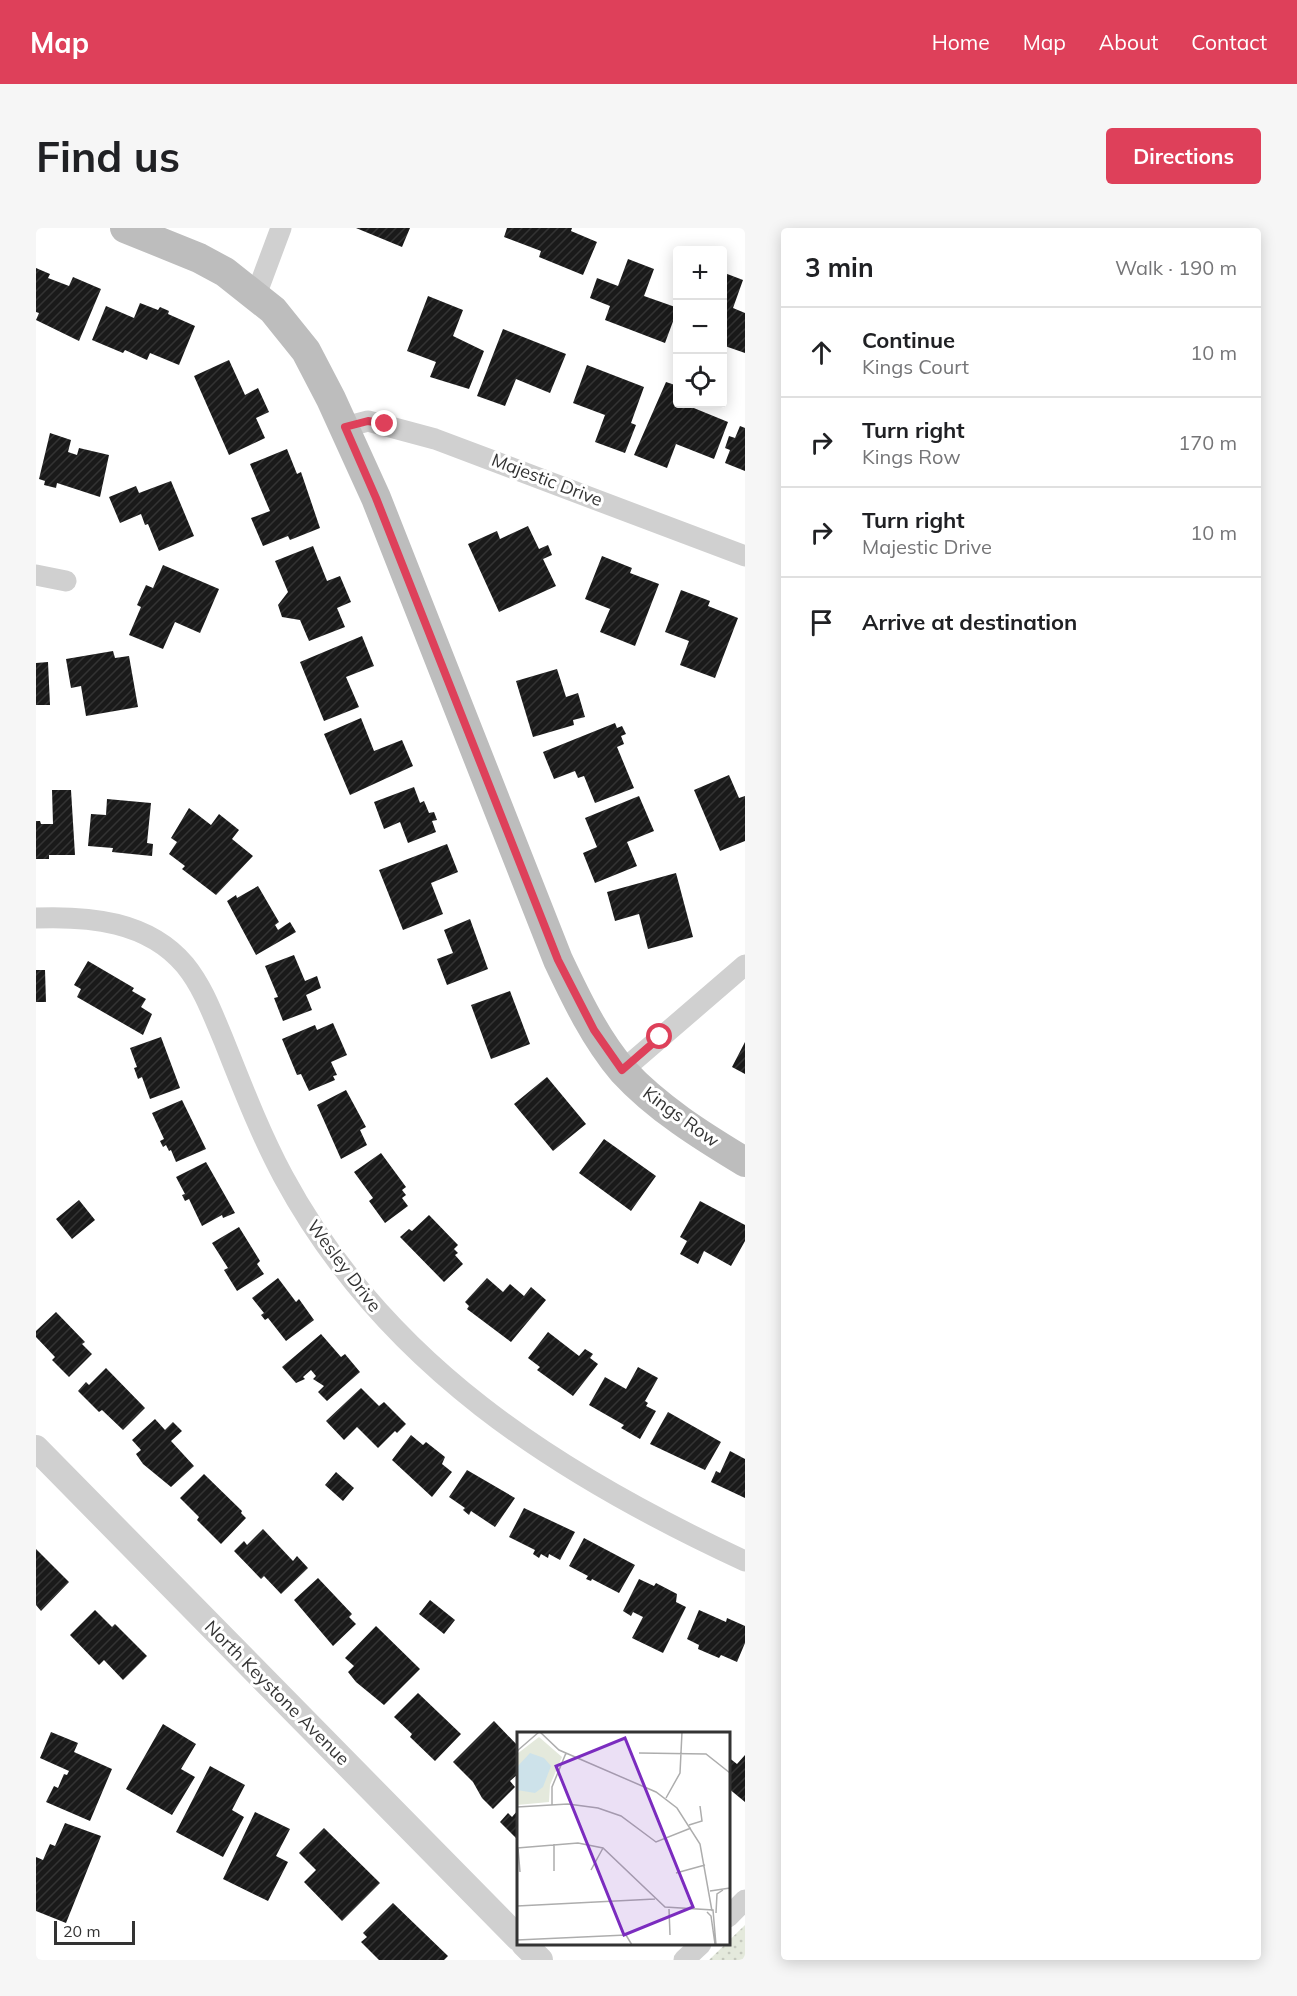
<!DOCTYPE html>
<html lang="en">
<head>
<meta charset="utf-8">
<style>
  body { margin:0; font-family:Mulish,sans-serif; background:#f6f6f6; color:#202124 }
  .controls { position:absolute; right:18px; top:18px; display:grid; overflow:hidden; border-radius:6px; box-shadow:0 3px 15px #0003 }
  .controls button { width:54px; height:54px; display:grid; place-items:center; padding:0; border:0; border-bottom:2px solid #e0e0e0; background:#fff; color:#202124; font:30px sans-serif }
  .scale { position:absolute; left:18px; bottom:15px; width:81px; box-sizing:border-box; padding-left:6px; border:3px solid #333; border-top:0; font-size:16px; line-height:21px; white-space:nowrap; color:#333; -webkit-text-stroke:4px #fff; paint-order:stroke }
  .stop { position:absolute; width:18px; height:18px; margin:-14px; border:4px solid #de405a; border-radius:50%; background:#fff }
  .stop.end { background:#de405a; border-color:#fff; box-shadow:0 2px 6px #0008 }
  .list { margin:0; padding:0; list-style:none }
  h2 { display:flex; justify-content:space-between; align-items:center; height:78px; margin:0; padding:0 24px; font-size:26px }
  h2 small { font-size:20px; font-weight:400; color:#757577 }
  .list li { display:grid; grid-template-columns:39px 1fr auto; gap:18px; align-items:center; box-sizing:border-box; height:90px; padding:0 24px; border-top:2px solid #e0e0e0 }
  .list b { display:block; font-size:22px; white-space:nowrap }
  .list p { margin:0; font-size:20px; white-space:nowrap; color:#757577 }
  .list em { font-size:20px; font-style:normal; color:#757577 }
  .icon { flex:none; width:33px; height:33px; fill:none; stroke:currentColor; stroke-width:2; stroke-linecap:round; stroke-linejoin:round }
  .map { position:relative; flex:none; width:709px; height:1732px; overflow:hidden; border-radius:6px }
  header { display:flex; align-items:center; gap:36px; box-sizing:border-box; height:84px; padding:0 30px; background:#de405a; color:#fff }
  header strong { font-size:28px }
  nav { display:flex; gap:33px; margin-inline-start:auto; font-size:21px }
  .intro { display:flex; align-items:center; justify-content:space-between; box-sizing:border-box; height:144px; padding:0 36px }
  h1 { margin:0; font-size:42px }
  .button { padding:15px 27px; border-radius:6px; background:#de405a; color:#fff; font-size:21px; font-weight:700 }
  main { display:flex; gap:36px; padding:0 36px }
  aside { flex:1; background:#fff; border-radius:6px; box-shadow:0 3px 15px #0003 }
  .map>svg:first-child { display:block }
</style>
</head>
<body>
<header>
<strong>Map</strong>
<nav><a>Home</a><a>Map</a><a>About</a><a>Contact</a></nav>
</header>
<div class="intro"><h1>Find us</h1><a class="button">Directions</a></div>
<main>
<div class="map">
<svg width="709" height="1732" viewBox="0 0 709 1732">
  <defs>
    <pattern id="park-dots" width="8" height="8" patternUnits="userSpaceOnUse" patternTransform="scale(1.5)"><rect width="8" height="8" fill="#e4e9dc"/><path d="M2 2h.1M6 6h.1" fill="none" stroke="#c4c8bd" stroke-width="1.8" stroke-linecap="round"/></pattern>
    <pattern id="building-hatch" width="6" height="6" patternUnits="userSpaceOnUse" patternTransform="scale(1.5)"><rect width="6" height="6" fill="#1a1a1a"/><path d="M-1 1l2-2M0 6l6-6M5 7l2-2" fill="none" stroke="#333"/></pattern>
  </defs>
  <rect width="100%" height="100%" fill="#fff"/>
  <path fill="url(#park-dots)" d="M 709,1697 L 709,1732 L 673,1732 Z"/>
  <path fill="url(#building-hatch)" d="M 320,0 L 374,0 L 366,19 Z
    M 471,0 L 536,0 L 535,3 L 561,14 L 547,47 L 503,29 L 505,23 L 468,9 Z
    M 592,31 L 618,41 L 608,68 L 642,80 L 629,115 L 569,92 L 574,78 L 554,70 L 561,50 L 582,58 Z
    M 0,40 L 14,46 L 12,50 L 33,58 L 37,49 L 65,61 L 43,113 L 0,92 L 3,85 L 0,84 Z
    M 686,44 L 707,52 L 697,80 L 709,85 L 709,125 L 686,117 Z
    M 392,68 L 427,82 L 417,108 L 448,123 L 433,161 L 394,149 L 400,134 L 371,123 Z
    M 104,75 L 122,82 L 124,79 L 133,83 L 132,86 L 159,98 L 143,137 L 114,125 L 111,132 L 89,122 L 87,125 L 56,112 L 70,78 L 98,90 Z
    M 467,101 L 530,126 L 514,165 L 480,151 L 469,178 L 441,168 Z
    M 193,132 L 209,167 L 222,160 L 233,184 L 220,190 L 229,210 L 193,227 L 158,148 Z
    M 551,137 L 608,159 L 595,195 L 600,197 L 589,225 L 559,214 L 569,187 L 537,175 Z
    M 630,154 L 642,158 L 642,176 L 648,176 L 692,194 L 678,231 L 640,216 L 631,240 L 598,227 Z
    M 704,198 L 709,200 L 709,243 L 689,235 L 694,222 L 689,220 L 693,208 L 699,210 Z
    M 14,205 L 35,212 L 32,224 L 41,227 L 43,220 L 73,227 L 64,269 L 21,255 L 20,260 L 8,257 L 9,253 L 3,251 Z
    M 251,221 L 261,246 L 265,244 L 284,300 L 254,312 L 252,308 L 227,318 L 215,290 L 234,283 L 214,236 Z
    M 135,253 L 158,308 L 123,323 L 112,296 L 109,297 L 105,286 L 84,295 L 73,269 L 100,258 L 103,265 Z
    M 492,298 L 503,321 L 512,317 L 516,327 L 507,331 L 520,358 L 463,384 L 432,316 L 461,303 L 464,311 Z
    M 277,318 L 291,353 L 304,348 L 315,374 L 301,380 L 309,399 L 273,413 L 264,392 L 246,389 L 242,377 L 252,364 L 239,333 Z
    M 566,328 L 596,340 L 594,345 L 623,356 L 599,418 L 564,404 L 574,381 L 549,371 Z
    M 127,337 L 183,361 L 164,405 L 139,394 L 127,421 L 93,407 L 105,379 L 101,377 L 110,357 L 117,360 Z
    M 645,362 L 674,373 L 672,378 L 702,390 L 679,450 L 644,437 L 653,413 L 629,404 Z
    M 326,408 L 338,438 L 310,449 L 323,479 L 288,493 L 264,434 Z
    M 77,423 L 79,430 L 93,428 L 102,479 L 50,488 L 45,458 L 35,460 L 30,431 Z
    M 12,434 L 14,477 L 0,477 L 0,435 Z
    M 521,441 L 530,469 L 542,465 L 549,489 L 537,492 L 538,497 L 497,509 L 480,453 Z
    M 325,490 L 338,523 L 366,512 L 377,538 L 314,567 L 288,506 Z
    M 579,495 L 581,500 L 586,498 L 590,506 L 585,508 L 588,516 L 581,519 L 598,560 L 559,575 L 548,548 L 542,550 L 539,543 L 518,551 L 507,524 Z
    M 693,547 L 703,570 L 709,568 L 709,613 L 684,623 L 658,562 Z
    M 378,559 L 384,575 L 388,573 L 393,585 L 398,584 L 401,592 L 396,593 L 400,604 L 372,615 L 364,594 L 348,601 L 338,574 Z
    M 16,562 L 35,562 L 39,627 L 13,627 L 13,631 L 0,631 L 0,593 L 4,593 L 5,596 L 17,596 Z
    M 603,568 L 618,603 L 591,614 L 601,638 L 559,655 L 547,625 L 561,619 L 549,590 Z
    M 71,571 L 115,575 L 111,615 L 117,616 L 116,628 L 76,624 L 77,620 L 52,618 L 55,586 L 70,587 Z
    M 153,580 L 175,597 L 183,586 L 203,602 L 196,611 L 217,628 L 180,667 L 146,641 L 149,638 L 133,626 L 141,614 L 135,610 Z
    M 411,616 L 422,644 L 395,655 L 407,686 L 367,702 L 343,642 Z
    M 640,645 L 657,709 L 612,721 L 603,686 L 579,693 L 571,664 Z
    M 222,658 L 243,694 L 239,697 L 242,702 L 254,694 L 260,704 L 220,727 L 191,673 L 200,667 L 201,670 Z
    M 434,691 L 452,741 L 411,757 L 401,731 L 417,725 L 408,702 Z
    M 258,727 L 269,753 L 281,748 L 285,760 L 270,767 L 276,782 L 247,793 L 238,770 L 242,769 L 229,738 Z
    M 52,733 L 98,760 L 96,763 L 110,771 L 105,779 L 116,786 L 107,807 L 41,769 L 45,761 L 38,757 Z
    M 0,742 L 9,742 L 10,774 L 0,774 Z
    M 474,763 L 494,816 L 455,831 L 435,777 Z
    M 297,795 L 311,827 L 295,834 L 301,847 L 297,848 L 299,852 L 273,863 L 265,846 L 261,847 L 246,811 L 279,797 L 281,802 Z
    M 125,809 L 144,860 L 114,871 L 106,849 L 102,851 L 98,840 L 101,839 L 94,820 Z
    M 709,814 L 709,846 L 696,839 Z
    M 511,849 L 550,896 L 517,923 L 478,876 Z
    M 310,862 L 330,899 L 324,902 L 331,917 L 305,931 L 281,877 Z
    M 146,872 L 170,921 L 140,934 L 135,922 L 133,923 L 130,917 L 127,919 L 124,913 L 128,911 L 116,885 Z
    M 568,911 L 620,948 L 595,983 L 543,945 Z
    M 345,925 L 370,959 L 366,962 L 370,967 L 366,970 L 372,978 L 349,995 L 333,973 L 337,970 L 318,944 Z
    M 170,934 L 199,985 L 187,990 L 186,987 L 166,998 L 153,971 L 149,973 L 146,967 L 149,966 L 140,949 Z
    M 43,972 L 59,992 L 36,1011 L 20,991 Z
    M 664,973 L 709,997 L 709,1013 L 695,1038 L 668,1023 L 662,1036 L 644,1026 L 651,1013 L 644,1009 Z
    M 393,987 L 422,1017 L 418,1021 L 422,1025 L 419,1027 L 427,1036 L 408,1054 L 364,1009 L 373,1001 L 376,1003 Z
    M 203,999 L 224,1033 L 221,1036 L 228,1046 L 201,1063 L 188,1042 L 192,1040 L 176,1015 Z
    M 242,1050 L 260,1074 L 263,1071 L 278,1092 L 250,1113 L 232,1090 L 229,1092 L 225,1087 L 228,1085 L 216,1070 Z
    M 451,1050 L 467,1064 L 474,1056 L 488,1068 L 495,1059 L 510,1072 L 475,1114 L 431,1081 L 433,1078 L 429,1074 Z
    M 20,1084 L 49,1114 L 46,1116 L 56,1126 L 33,1149 L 16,1132 L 19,1129 L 0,1109 L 0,1103 Z
    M 512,1104 L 543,1128 L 549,1121 L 557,1126 L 554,1130 L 562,1136 L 537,1168 L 501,1142 L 504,1139 L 492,1130 Z
    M 285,1106 L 305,1129 L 309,1126 L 324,1144 L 291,1173 L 282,1164 L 288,1158 L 277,1151 L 280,1148 L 275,1142 L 267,1149 L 269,1151 L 260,1155 L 246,1139 Z
    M 602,1139 L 622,1150 L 609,1173 L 612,1175 L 610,1178 L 620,1183 L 604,1211 L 585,1200 L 588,1197 L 553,1177 L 569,1149 L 590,1161 Z
    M 70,1140 L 109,1180 L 87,1202 L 66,1182 L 63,1184 L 42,1163 L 50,1154 L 53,1157 Z
    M 325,1160 L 343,1178 L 348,1174 L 370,1196 L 361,1205 L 359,1203 L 342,1220 L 321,1199 L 308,1212 L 290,1193 Z
    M 632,1184 L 685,1214 L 669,1242 L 614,1216 Z
    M 119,1191 L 129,1202 L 137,1194 L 146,1203 L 135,1213 L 158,1238 L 135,1259 L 107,1236 L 100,1226 L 105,1222 L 96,1212 Z
    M 375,1207 L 387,1217 L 390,1214 L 409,1229 L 406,1236 L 416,1244 L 396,1269 L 356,1232 Z
    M 694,1223 L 709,1231 L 709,1270 L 675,1254 L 680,1243 L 684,1245 Z
    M 431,1242 L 479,1270 L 459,1299 L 435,1283 L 433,1287 L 427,1282 L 429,1280 L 413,1269 Z
    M 300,1244 L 318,1260 L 307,1273 L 289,1257 Z
    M 168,1246 L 206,1283 L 205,1285 L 210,1290 L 185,1316 L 161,1292 L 163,1289 L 144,1270 Z
    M 488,1280 L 539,1304 L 524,1332 L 513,1326 L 512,1330 L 505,1326 L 503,1330 L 497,1326 L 499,1322 L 473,1309 Z
    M 227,1301 L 257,1333 L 261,1328 L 272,1340 L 245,1366 L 228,1348 L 225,1351 L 198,1323 L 208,1313 L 211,1317 Z
    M 548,1310 L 599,1337 L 583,1365 L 556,1351 L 555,1353 L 550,1351 L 552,1348 L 533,1338 Z
    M 0,1321 L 33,1354 L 5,1383 L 0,1377 Z
    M 282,1350 L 316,1386 L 313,1389 L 320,1396 L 297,1418 L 258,1372 Z
    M 603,1351 L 618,1358 L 620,1355 L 641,1366 L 640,1374 L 650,1379 L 627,1425 L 596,1410 L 607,1389 L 597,1384 L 595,1388 L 587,1383 Z
    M 394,1372 L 419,1392 L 408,1406 L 383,1386 Z
    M 59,1382 L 76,1399 L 79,1396 L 111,1428 L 87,1452 L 68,1432 L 63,1437 L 34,1407 Z
    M 663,1382 L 690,1394 L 691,1390 L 709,1398 L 709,1415 L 701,1434 L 685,1427 L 683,1430 L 662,1421 L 663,1417 L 651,1411 Z
    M 340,1398 L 384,1441 L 348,1477 L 320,1454 L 312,1444 L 318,1438 L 309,1430 Z
    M 382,1465 L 425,1506 L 399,1533 L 374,1509 L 376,1506 L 358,1489 Z
    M 458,1493 L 482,1518 L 482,1546 L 474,1553 L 479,1559 L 457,1581 L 446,1570 L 437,1554 L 417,1534 Z
    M 127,1496 L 160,1516 L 145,1541 L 159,1549 L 136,1587 L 90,1561 Z
    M 15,1504 L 42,1515 L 38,1524 L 76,1541 L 54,1593 L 10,1574 L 18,1558 L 22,1560 L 28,1546 L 31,1547 L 33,1543 L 4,1530 Z
    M 709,1527 L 709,1574 L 692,1560 L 692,1529 L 701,1536 Z
    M 174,1538 L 209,1557 L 196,1582 L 208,1589 L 187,1629 L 140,1604 Z
    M 482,1582 L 482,1612 L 464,1594 L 472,1585 L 476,1589 Z
    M 219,1584 L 254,1601 L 240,1628 L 252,1634 L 232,1673 L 187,1651 Z
    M 29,1595 L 65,1608 L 30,1695 L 0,1683 L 0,1629 L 7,1632 L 14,1616 L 19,1618 Z
    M 288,1600 L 344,1655 L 306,1693 L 268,1654 L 280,1642 L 263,1625 Z
    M 357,1675 L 412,1728 L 408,1732 L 343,1732 L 325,1714 L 331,1709 L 327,1705 Z"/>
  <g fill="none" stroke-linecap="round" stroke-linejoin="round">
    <path stroke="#d0d0d0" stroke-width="21" d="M 220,67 L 245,0
      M 309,199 L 332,193 L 399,211 L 709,328
      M 0,347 L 30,353
      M 0,690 C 53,688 112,693 149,737 C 167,759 177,787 188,813 C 206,858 224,905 247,948 C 348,1136 521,1246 709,1333
      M 587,842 L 709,737
      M 692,1689 L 709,1672
      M 648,1732 L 665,1716"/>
    <path stroke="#d0d0d0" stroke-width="26" d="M 0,1220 L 482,1710
      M 488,1716 L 504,1732"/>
    <path stroke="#bdbdbd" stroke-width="30" d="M 89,0 L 163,30 L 189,44 L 237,82 L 270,123 L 295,171 L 340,270 L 522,732 C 540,770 559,810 587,843 C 621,880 666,908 709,934"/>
  </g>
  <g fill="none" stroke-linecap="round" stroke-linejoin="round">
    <path stroke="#de405a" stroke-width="8" d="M 349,196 L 332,193 L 309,199 L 340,270 L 522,732 L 558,802 L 586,842 L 624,809"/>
  </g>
  <g text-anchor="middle" stroke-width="6" stroke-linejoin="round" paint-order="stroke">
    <g font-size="18" fill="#333" stroke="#fff">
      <text transform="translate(511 252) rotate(21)" y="6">Majestic Drive</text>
      <text transform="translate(645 889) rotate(36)" y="6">Kings Row</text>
      <text transform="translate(308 1038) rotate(53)" y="6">Wesley Drive</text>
      <text transform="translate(241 1465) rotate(45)" y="6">North Keystone Avenue</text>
    </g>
  </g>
  <g transform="translate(481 1504)">
    <rect width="213" height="213" fill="#fff"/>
    <path d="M 22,5 L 45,25 L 33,53 L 32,70 L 0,73 L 0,22 Z" fill="#e4e9dc"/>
    <path d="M 13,21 L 27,26 L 34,34 L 26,55 L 18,61 L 0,58 L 0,35 Z" fill="#cde2ea"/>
    <path fill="none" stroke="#adadad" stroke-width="1.5" d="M 23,0 L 42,18 L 139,60 L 160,76 L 183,112 L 195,179M 0,19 L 22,0M 122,21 L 189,22 L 213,41M 149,66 L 163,41 L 165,0M 35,73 L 35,55 L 49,21M 0,75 L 51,72 L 81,76 L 104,84 L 139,110 L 174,96M 172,93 L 185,89 L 183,74M 37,112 L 37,139M 0,116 L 61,111 L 86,116 L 148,175 L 196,178 L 199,213M 1,116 L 3,140M 74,138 L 86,116M 159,141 L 188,133M 193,159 L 213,156M 0,174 L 138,167M 152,177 L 153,203M 190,180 L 194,184 L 198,212M 199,181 L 200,162 L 206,158M 0,208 L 109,203 L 115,213"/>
    <path fill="#7b2cbf" fill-opacity="0.15" stroke="#7b2cbf" stroke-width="3" d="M 108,6 L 176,175 L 107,203 L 39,34 Z"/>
    <rect width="213" height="213" fill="none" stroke="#333" stroke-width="3"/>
  </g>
</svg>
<div class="controls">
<button>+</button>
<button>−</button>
<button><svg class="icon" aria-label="locate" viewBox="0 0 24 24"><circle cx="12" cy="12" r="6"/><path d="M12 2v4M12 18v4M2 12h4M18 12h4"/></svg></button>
</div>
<div class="scale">20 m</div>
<div class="stop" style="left:624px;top:809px"></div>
<div class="stop end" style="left:349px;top:196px"></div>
</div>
<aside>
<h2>3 min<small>Walk · 190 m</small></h2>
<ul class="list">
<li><svg class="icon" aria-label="ahead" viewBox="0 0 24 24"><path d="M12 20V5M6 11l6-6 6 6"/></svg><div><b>Continue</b><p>Kings Court</p></div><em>10 m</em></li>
<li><svg class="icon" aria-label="right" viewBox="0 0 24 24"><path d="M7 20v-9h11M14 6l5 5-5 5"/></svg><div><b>Turn right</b><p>Kings Row</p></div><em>170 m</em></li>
<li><svg class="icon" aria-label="right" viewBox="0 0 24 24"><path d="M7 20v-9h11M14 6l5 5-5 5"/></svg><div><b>Turn right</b><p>Majestic Drive</p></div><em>10 m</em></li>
<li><svg class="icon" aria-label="arrive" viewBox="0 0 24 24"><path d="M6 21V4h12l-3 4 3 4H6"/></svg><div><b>Arrive at destination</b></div></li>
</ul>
</aside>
</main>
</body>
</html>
